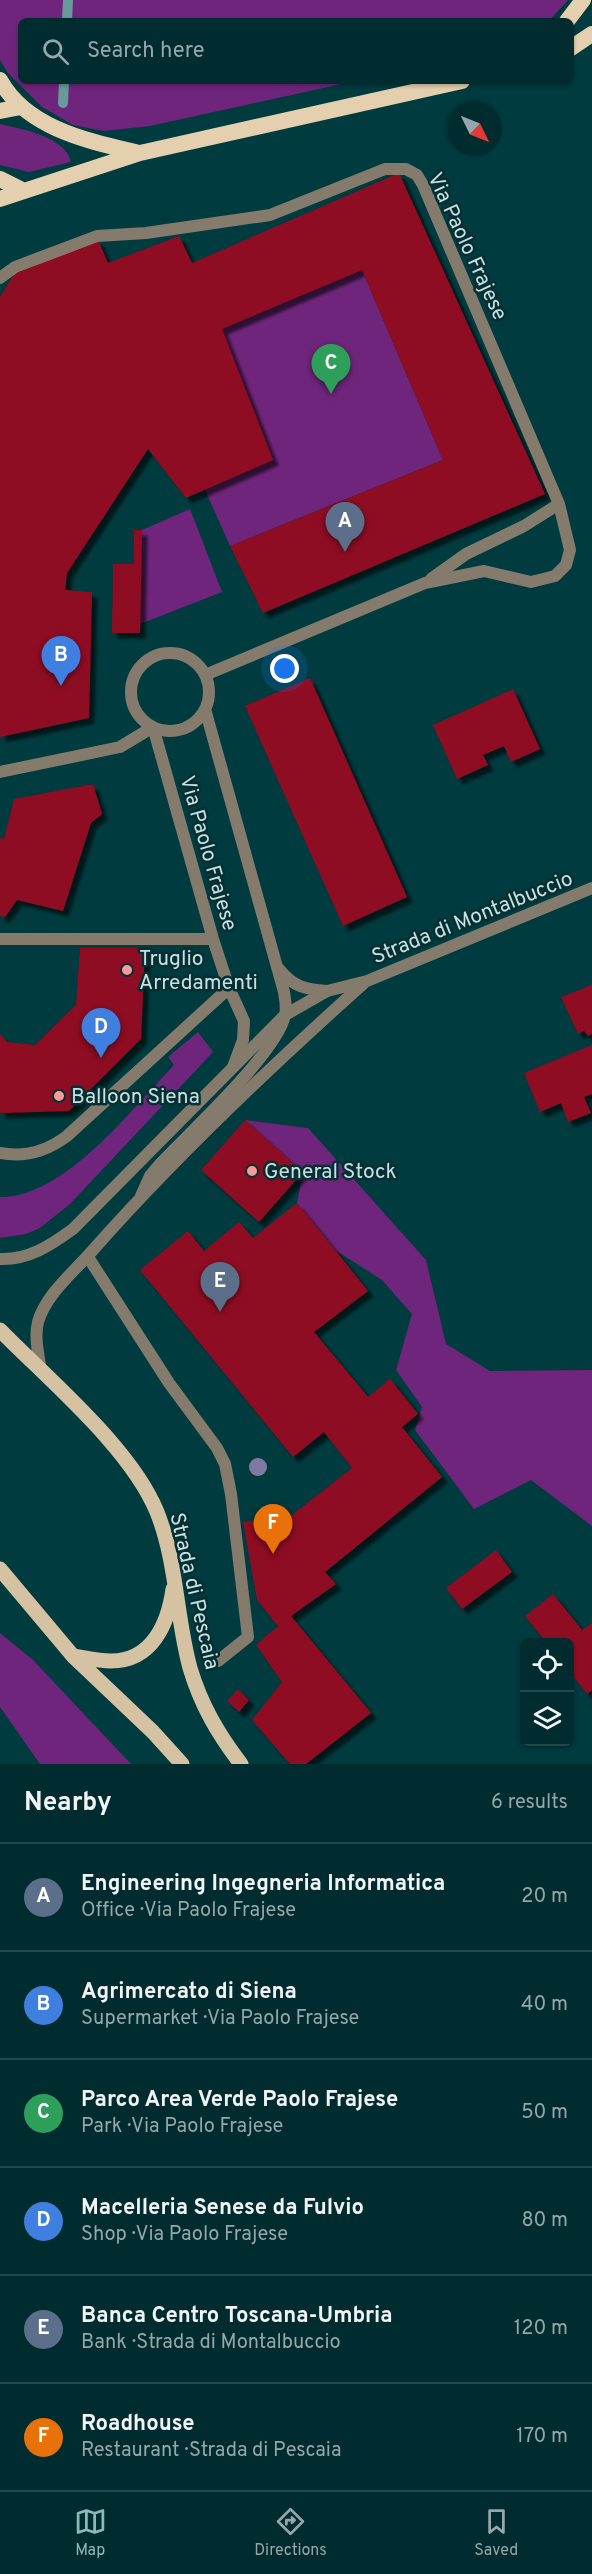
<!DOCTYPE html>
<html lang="en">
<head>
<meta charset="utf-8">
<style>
  body { margin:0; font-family:Overpass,sans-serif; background:#0e383b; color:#f1f3f6 }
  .controls { position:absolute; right:18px; bottom:18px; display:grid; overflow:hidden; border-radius:9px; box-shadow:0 2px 4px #0004 }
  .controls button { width:54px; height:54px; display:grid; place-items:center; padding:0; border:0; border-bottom:2px solid #22484b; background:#002c2f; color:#f1f3f6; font:30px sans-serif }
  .compass { position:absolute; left:448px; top:102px; width:54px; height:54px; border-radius:50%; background:#002c2f; box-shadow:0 2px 4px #0004; rotate:133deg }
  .you { position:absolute; left:285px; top:669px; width:21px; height:21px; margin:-15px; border:4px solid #fff; border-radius:50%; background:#1a73e8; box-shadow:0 0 0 9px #1a73e833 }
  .badge { display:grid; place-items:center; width:39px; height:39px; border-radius:50%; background:#8bbbb9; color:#fff; font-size:20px; font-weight:700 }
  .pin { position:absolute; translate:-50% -50px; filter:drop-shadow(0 2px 3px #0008) }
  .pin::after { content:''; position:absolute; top:32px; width:21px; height:18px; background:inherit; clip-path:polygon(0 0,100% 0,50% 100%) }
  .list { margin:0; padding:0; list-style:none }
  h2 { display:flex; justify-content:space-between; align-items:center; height:78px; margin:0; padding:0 24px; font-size:26px }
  h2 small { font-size:20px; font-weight:400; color:#95a7aa }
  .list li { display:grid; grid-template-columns:39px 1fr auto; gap:18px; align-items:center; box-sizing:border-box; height:108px; padding:0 24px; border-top:2px solid #22484b }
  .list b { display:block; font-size:22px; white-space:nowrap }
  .list p { margin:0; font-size:20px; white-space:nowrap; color:#95a7aa }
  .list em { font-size:20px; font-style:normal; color:#95a7aa }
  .icon { flex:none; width:33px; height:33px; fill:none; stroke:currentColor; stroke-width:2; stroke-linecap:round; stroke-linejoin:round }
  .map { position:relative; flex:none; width:592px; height:1764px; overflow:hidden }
  .search { position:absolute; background:#002c2f; box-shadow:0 2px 4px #0004; left:18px; right:18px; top:18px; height:66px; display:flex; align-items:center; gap:15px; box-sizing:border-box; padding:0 21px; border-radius:9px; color:#95a7aa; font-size:22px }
  .sheet { height:726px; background:#002c2f }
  nav { display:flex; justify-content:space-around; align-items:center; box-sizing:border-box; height:84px; border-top:2px solid #22484b; background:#002c2f; font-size:16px; color:#95a7aa }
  nav a { display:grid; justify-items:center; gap:3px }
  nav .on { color:#8bbbb9 }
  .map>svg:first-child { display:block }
</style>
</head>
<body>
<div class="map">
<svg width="592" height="1764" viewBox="0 0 592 1764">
  <defs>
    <filter id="shadow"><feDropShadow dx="5.5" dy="5.5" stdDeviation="1.5" flood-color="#0009"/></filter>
  </defs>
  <rect width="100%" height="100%" fill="#003b3f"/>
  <path fill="#6f257b" d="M 0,0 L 568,0 L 549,21 L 21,21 L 21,81 L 355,81 L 150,126 L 104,131 L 73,125 L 42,107 L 8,73 L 0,60 Z
    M 0,124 C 21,129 65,136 71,162 L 29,172 L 0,165 Z
    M 362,270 L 443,460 L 230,546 L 205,490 L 273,460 L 222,329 Z
    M 190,509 L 222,592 L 140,624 L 142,530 Z
    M 198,1032 L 213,1052 L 70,1204 L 40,1228 L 26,1234 L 0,1238 L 0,1197 C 64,1198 132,1109 174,1065 L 168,1057 Z
    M 245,1120 L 308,1128 L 426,1260 L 446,1344 L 490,1371 L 592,1370 L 592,1526 L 531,1480 L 474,1509 L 415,1430 L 422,1407 L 396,1370 L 412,1314 L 382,1280 L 335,1250 L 297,1203 L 303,1172 Z
    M 0,1633 L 33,1660 L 131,1764 L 40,1764 L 0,1707 Z"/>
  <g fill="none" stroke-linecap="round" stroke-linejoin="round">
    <path stroke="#669a9d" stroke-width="10" d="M 67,21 L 68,0
      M 63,103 L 64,81"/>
  </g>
  <path fill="#8f0b21" filter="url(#shadow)" d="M 399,173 L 545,494 L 263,613 L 230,546 L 443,460 L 362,270 L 222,329 L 273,460 L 186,498 L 148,449 L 67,573 L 65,590 L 92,592 L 89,718 L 0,737 L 0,297 L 14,274 L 98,240 L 108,263 L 179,236 L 192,263 Z
    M 134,530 L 142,530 L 140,633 L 112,633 L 113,564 L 134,564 Z
    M 310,678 L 407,897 L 343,926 L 245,706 Z
    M 513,689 L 540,749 L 511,762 L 504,746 L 483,755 L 488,765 L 457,779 L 433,725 Z
    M 93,784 L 102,814 L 91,823 L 63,911 L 17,900 L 5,917 L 0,916 L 0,838 L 4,839 L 14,799 Z
    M 80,948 L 145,948 L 141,1039 L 69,1111 L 0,1113 L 0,1034 L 7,1042 L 35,1045 L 76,1005 Z
    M 592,985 L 592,1034 L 588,1036 L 584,1031 L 578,1034 L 561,997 Z
    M 592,1045 L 592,1094 L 584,1097 L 591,1113 L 568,1122 L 561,1103 L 540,1112 L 524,1073 Z
    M 245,1120 L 303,1172 L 259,1222 L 201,1170 Z
    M 297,1203 L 368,1291 L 314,1332 L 368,1397 L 390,1379 L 418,1414 L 402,1427 L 442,1477 L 325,1572 L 336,1584 L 291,1616 L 371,1713 L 306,1764 L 290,1764 L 252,1720 L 282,1682 L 256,1645 L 278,1626 L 257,1600 L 243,1522 L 268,1519 L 271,1507 L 283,1522 L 352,1468 L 324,1432 L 293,1457 L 140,1270 L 188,1231 L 204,1251 L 239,1222 L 253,1238 Z
    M 496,1550 L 512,1572 L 462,1609 L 446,1588 Z
    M 553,1594 L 582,1630 L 592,1623 L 592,1690 L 587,1694 L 570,1672 L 570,1642 L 546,1642 L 525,1616 Z
    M 238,1689 L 249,1700 L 239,1712 L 227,1701 Z"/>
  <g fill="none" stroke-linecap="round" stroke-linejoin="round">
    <path stroke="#847b6c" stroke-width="12" d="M 88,1257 L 169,1383 L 217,1448 L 225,1464 L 231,1494 L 248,1637 L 218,1661"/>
    <path stroke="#847b6c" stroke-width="12" d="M 0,278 L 15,267 L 97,236 L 146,233 L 270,215 L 385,169 L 406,169 L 417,175 L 423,185 L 559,504 L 570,550 L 566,565 L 555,576 L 531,582 L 484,571 L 425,583 L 205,675
      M 431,579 L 466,554 L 524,526 L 559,504
      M131 692a39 39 0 1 1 78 0a39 39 0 1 1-78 0Z
      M 0,772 L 120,747 L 153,727 L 213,939 L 229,988 L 244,1021 L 243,1040 L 233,1067
      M 0,939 L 213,939
      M 279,969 C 293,987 305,989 327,991
      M 0,1153 C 25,1158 47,1151 67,1136 L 229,988
      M 141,1196 L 150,1176 L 161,1163 C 190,1132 278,1052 285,1015 C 287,1008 285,999 284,992 L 205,709"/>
    <path stroke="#847b6c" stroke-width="12" d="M 0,1259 C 29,1260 51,1245 73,1229 L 285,1015 L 327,991 L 367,981 L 592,888
      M 41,1372 C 39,1356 34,1338 38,1322 C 46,1294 74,1272 93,1250 C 177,1155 269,1068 363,984"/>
    <path stroke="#d4c2a3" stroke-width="15" d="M 0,1330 C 49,1380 131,1448 157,1512 C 177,1562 176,1617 190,1668 C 201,1705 218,1734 241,1764
      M 0,1569 L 73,1656 L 153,1732 L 182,1764
      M 73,1656 C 86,1658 99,1661 111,1661 C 152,1661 168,1624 173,1589"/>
    <path stroke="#e4d0ae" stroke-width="16" d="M 567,21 L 583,0
      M 571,48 L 592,34
      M 0,80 C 27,129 89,141 139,153
      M 0,111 L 21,107
      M 0,179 L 22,190
      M 0,199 L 140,153 L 462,81"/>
  </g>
  <circle fill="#807aa1" cx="258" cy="1467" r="9"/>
  <g fill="#f59b99" stroke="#052f32" stroke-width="2">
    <circle cx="127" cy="970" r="6"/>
    <circle cx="59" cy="1096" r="6"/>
    <circle cx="252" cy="1171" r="6"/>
  </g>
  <g text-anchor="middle" stroke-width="5" stroke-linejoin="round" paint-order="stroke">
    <g font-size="21" fill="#c7e1e3" stroke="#052f32">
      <text transform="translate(468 246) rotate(65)" y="7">Via Paolo Frajese</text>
      <text transform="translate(209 853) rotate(74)" y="7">Via Paolo Frajese</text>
      <text transform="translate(472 917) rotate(-22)" y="7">Strada di Montalbuccio</text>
      <text transform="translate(195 1591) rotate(77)" y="7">Strada di Pescaia</text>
    </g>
    <g font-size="21" fill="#c7e1e3" stroke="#052f32" text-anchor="start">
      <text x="139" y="965">Truglio<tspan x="139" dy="24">Arredamenti</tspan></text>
      <text x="71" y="1103">Balloon Siena</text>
      <text x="264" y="1178">General Stock</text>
    </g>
  </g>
</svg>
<div class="controls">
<button><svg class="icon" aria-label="locate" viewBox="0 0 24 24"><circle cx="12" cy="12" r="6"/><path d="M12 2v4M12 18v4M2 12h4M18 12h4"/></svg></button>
<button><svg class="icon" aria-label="layers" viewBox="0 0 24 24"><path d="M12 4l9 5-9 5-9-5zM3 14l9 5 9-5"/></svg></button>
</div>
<svg class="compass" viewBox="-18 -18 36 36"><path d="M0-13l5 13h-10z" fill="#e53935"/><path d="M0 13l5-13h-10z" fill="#95a7aa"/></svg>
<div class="you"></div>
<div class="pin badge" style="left:345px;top:552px;background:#5c6f8a">A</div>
<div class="pin badge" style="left:61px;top:686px;background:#3f7fe0">B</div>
<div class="pin badge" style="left:331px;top:394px;background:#2e9e5b">C</div>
<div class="pin badge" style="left:101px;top:1058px;background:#3f7fe0">D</div>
<div class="pin badge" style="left:220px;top:1312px;background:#5c6f8a">E</div>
<div class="pin badge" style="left:273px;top:1554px;background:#e8710a">F</div>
<div class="search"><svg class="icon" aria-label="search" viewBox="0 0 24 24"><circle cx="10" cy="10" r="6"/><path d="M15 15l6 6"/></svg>Search here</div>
</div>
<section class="sheet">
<h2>Nearby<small>6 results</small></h2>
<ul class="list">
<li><span class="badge" style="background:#5c6f8a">A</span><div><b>Engineering Ingegneria Informatica</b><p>Office · Via Paolo Frajese</p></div><em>20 m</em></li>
<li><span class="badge" style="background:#3f7fe0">B</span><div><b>Agrimercato di Siena</b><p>Supermarket · Via Paolo Frajese</p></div><em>40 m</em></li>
<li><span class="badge" style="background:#2e9e5b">C</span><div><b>Parco Area Verde Paolo Frajese</b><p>Park · Via Paolo Frajese</p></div><em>50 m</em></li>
<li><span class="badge" style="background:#3f7fe0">D</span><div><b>Macelleria Senese da Fulvio</b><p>Shop · Via Paolo Frajese</p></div><em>80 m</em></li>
<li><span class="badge" style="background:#5c6f8a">E</span><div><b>Banca Centro Toscana-Umbria</b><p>Bank · Strada di Montalbuccio</p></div><em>120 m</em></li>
<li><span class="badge" style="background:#e8710a">F</span><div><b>Roadhouse</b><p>Restaurant · Strada di Pescaia</p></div><em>170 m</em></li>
</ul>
</section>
<nav>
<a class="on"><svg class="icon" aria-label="map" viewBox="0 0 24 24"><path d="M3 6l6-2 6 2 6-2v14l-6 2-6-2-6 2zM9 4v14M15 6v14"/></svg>Map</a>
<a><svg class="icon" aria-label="directions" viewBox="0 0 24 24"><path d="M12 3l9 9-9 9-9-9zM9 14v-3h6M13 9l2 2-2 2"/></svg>Directions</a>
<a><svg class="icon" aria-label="saved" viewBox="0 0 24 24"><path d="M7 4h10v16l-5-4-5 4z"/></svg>Saved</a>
</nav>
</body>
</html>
